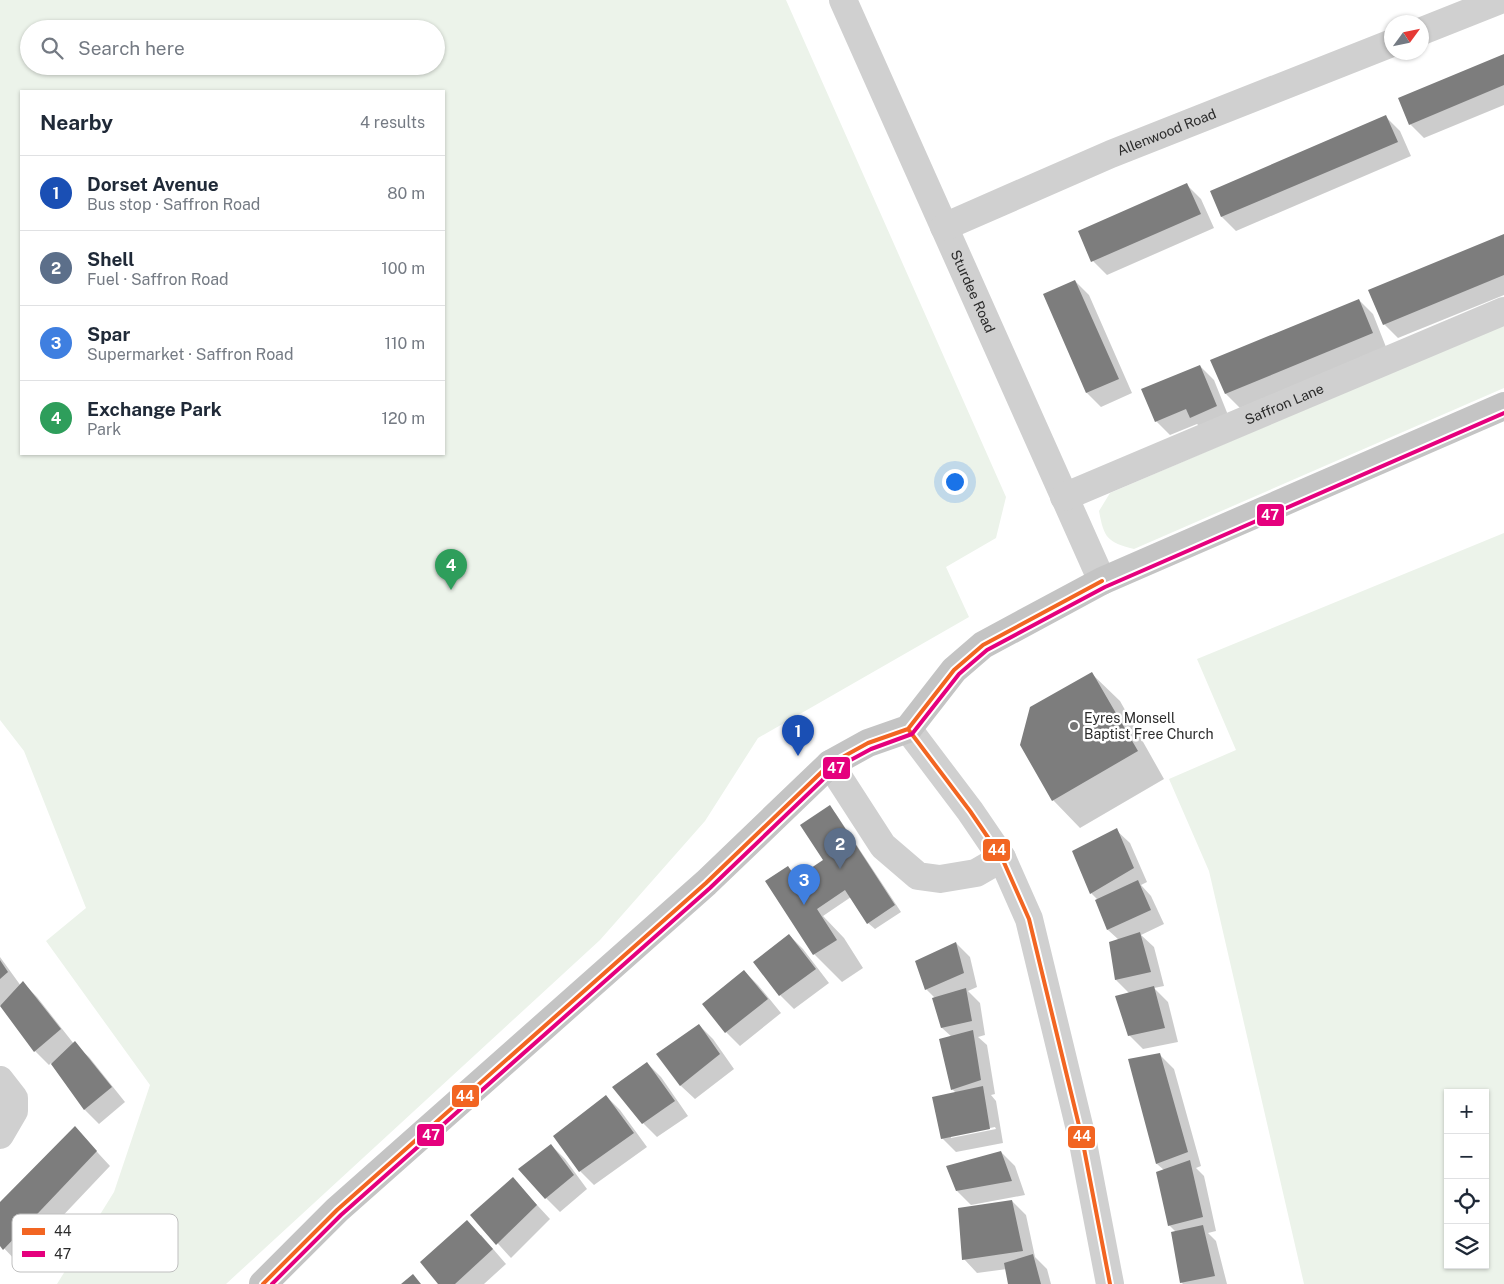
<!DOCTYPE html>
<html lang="en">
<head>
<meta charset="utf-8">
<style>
  body { margin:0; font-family:"Public Sans",sans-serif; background:#f6f6f7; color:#1f2937 }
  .controls { position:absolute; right:15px; bottom:15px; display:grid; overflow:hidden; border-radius:0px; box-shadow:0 1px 4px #0004 }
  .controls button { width:45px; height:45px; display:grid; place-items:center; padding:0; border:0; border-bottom:1px solid #e0e1e3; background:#fff; color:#1f2937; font:25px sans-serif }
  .compass { position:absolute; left:1384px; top:15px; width:45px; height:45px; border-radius:50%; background:#fff; box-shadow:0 1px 4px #0004; rotate:57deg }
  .you { position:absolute; left:954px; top:481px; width:18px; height:18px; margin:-12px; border:4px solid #fff; border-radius:50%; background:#1a73e8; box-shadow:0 0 0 8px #1a73e833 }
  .badge { display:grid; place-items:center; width:32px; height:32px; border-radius:50%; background:#b45309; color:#fff; font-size:16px; font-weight:700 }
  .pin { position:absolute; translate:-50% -41px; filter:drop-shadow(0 1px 2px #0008) }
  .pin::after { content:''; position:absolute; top:26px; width:18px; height:15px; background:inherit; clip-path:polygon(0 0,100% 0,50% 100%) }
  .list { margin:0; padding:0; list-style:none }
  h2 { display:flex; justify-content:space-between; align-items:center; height:65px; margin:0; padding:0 20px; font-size:21px }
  h2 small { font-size:16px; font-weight:400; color:#747a83 }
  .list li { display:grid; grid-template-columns:32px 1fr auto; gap:15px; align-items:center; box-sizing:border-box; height:75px; padding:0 20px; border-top:1px solid #e0e1e3 }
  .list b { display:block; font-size:19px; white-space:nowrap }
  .list p { margin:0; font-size:16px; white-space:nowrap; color:#747a83 }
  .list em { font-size:16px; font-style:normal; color:#747a83 }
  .icon { flex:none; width:28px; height:28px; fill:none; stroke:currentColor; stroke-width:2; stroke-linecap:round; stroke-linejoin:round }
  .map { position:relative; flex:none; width:1504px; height:1284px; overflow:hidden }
  .search { position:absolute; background:#fff; box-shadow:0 1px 4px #0004; left:20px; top:20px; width:425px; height:55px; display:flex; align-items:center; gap:12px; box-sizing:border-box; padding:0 18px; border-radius:28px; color:#747a83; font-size:19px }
  .panel { position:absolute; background:#fff; box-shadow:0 1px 4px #0004; left:20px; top:90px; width:425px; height:365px; border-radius:0px }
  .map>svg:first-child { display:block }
</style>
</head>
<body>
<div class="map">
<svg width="1504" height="1284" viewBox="0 0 1504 1284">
  <rect width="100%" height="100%" fill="#fff"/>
  <path fill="#ecf3ea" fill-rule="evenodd" d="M 0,0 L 786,0 L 1006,497 L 996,538 L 946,567 L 969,617 L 758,738 L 705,821 L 600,940 L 226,1284 L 57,1284 L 114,1192 L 150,1085 L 46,941 L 86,908 L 24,751 L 0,720 ZM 29,29 L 436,29 L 436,66 L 29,66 ZM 444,91 L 444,454 L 21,454 L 21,91 Z
    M 1504,324 L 1504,388 L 1134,549 C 1107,542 1104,538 1099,511 L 1110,493 Z
    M 1504,533 L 1504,1284 L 1304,1284 L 1209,871 L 1169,779 L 1236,750 L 1197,659 ZM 1448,1093 L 1485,1093 L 1485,1265 L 1448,1265 Z"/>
  <path fill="#0003" fill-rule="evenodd" d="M 1504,56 L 1504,105 L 1424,138 L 1410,124 Z
    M 1386,117 L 1400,131 L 1411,156 L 1236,231 L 1222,217 L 1211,192 Z
    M 1187,185 L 1201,199 L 1214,228 L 1107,275 L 1093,261 Z
    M 1504,235 L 1504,295 L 1398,338 L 1384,324 Z
    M 1075,281 L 1089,295 L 1132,393 L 1101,407 L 1087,393 L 1044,295 Z
    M 1359,300 L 1373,314 L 1386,347 L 1240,408 L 1226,394 L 1212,361 Z
    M 1200,366 L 1214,380 L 1230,420 L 1205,431 L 1197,424 L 1170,435 L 1156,421 Z
    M 1092,674 L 1120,701 L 1164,779 L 1080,828 L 1053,800 Z
    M 829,807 L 836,814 L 901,912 L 875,929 L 868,923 L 851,897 L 823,916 L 844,938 L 863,968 L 842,982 L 814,954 L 766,881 L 788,867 L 798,878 L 825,860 Z
    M 1116,830 L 1130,843 L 1147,882 L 1141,885 L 1151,896 L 1164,924 L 1141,935 L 1154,947 L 1164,986 L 1154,988 L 1168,1002 L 1178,1042 L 1143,1049 L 1129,1035 L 1130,994 L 1116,980 L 1119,940 L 1108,930 L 1097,900 L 1098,900 L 1091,893 Z
    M 789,935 L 803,949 L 829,983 L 794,1009 L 780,995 Z
    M 956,943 L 970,957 L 977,987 L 968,991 L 980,1003 L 985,1035 L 978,1037 L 987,1045 L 995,1094 L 991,1095 L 996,1101 L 1003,1143 L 956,1152 L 942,1138 L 956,1093 L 952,1089 L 952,1037 L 942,1028 L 935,998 L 926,989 ZM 995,1127 L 996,1129 L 951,1138 L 951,1136 Z
    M 0,957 L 21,986 L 23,983 L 37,997 L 74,1044 L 89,1057 L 125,1102 L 99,1124 L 85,1110 L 51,1063 L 49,1065 L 35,1051 L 1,1005 L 0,1006 Z
    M 744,971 L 758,985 L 781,1013 L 740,1046 L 726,1032 Z
    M 699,1025 L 713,1039 L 734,1069 L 695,1099 L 681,1086 L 658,1054 Z
    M 1160,1055 L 1174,1069 L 1201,1166 L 1196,1168 L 1204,1176 L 1216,1231 L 1208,1233 L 1216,1241 L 1227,1284 L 1183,1284 L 1181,1282 L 1176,1232 L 1169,1225 L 1164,1170 L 1157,1164 L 1129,1060 Z
    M 647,1063 L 661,1077 L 688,1116 L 657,1137 L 643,1123 Z
    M 606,1096 L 620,1110 L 647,1147 L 594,1185 L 580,1171 Z
    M 75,1128 L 110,1166 L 18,1263 L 0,1244 L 0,1204 Z
    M 551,1145 L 565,1159 L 587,1189 L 560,1212 L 546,1198 Z
    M 1001,1152 L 1015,1166 L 1025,1195 L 971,1205 L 957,1191 Z
    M 513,1179 L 550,1219 L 511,1258 L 472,1215 Z
    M 1012,1201 L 1026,1215 L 1035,1257 L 1047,1269 L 1051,1284 L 1010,1284 L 1007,1269 L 977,1273 L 964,1259 Z
    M 481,1235 L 506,1264 L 484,1284 L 439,1284 Z"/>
  <path fill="#7d7d7d" d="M 1504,54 L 1504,85 L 1409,125 L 1398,98 Z
    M 1386,115 L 1398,142 L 1221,217 L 1210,191 Z
    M 1187,183 L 1201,214 L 1091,262 L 1078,231 Z
    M 1504,234 L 1504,275 L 1383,325 L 1368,290 Z
    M 1075,280 L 1119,379 L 1086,393 L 1043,294 Z
    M 1359,299 L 1373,333 L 1225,394 L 1210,360 Z
    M 1200,365 L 1217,406 L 1190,418 L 1186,409 L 1155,422 L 1141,389 Z
    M 1092,672 L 1138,751 L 1052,801 L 1020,745 L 1030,707 Z
    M 830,805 L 895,905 L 867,924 L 845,890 L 817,909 L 837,940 L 813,955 L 765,881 L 788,866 L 796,878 L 823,860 L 800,825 Z
    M 1117,828 L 1134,868 L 1090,894 L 1072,851 Z
    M 1138,880 L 1151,910 L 1107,930 L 1095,900 Z
    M 1140,932 L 1151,972 L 1115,980 L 1109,942 Z
    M 789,934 L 816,969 L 779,996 L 753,962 Z
    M 956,942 L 964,973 L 925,990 L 915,961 Z
    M 0,960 L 8,972 L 0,979 Z
    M 744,970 L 768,999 L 725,1033 L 702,1004 Z
    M 23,981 L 61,1029 L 34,1052 L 0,1006 Z
    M 1154,986 L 1165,1028 L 1128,1036 L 1115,996 Z
    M 966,988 L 972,1021 L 941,1028 L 932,998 Z
    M 699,1024 L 720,1054 L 680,1086 L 656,1054 Z
    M 973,1030 L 981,1080 L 951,1090 L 939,1039 Z
    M 75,1041 L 112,1087 L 84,1110 L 51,1064 Z
    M 1160,1053 L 1188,1152 L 1156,1164 L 1128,1059 Z
    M 647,1062 L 675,1101 L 642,1124 L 612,1087 Z
    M 983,1086 L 990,1129 L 941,1139 L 932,1097 Z
    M 606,1095 L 634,1133 L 579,1172 L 553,1136 Z
    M 75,1126 L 97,1151 L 3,1250 L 0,1246 L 0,1202 Z
    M 551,1144 L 574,1175 L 545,1199 L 518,1169 Z
    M 1001,1151 L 1012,1181 L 956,1191 L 946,1166 Z
    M 1190,1160 L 1203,1217 L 1168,1226 L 1156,1172 Z
    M 513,1177 L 537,1205 L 496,1245 L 470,1215 Z
    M 1012,1200 L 1023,1251 L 962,1260 L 958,1208 Z
    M 467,1220 L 493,1249 L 455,1284 L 438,1284 L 420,1262 Z
    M 1203,1225 L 1215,1276 L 1180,1283 L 1171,1232 Z
    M 1033,1254 L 1041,1284 L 1008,1284 L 1004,1263 Z
    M 413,1274 L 421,1284 L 401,1284 Z"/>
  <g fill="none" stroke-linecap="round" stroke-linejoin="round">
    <g stroke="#d0d0d0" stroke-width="28">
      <path id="s1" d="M 843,0 L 1102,581"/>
      <path d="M 1422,31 L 1500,0"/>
      <path id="s2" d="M 944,227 L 1111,154 L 1392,43"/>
      <path id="s3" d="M 1064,497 L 1504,311"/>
      <path d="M 908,729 L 970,811 L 1002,858 L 1029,919 L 1082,1138 L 1110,1284"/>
      <path d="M 830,764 L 883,846 L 918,876 L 940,879 L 976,873 L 1002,858"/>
      <path d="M 0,1080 L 14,1098 L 14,1111 L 0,1135"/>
    </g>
    <path stroke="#c4c4c4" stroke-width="28" d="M 263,1284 L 337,1210 L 706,883 L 830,764 L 868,743 L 908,729 L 954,670 L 983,645 L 1102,581 L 1504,406"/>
    <defs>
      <path id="bus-1" d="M 908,729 L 970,811 L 1002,858 L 1029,919 L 1082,1138 L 1110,1284
        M 263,1284 L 337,1210 L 706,883 L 830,764 L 868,743 L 908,729 L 954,670 L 983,645 L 1102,581"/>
      <path id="bus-2" d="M 272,1284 L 341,1215 L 710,888 L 834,769 L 871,749 L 912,734 L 959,674 L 987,650 L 1105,587 L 1504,413"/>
    </defs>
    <use href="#bus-1" stroke="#fff" stroke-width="8"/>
    <use href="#bus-2" stroke="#fff" stroke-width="8"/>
    <use href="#bus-1" stroke="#f26522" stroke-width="4"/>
    <use href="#bus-2" stroke="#e5007d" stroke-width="4"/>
  </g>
  <circle fill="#757575" stroke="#fff" stroke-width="2" cx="1074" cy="726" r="5"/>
  <g text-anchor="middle" stroke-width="5" stroke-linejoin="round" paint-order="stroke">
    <g font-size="14" fill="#2b2b2b" stroke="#fff">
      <text dy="5" stroke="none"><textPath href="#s2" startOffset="242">Allenwood Road</textPath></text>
      <text dy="5" stroke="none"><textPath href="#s1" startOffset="319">Sturdee Road</textPath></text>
      <text dy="5" stroke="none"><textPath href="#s3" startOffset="239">Saffron Lane</textPath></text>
    </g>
    <g font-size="14" fill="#2b2b2b" stroke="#fff" text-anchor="start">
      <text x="1084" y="723">Eyres Monsell<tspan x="1084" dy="16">Baptist Free Church</tspan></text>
    </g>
  </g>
  <rect x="12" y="1214" width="166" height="58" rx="8" fill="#fff" stroke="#bfbfbf" stroke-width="1"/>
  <rect x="22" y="1228" width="23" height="7" fill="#f26522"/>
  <rect x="22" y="1251" width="23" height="6" fill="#e5007d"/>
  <g font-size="14" fill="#2b2b2b">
    <text x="54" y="1236">44</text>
    <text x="54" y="1259">47</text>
  </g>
  <g stroke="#fff" stroke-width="2">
    <rect x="1256" y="503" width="29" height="24" rx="5" fill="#e5007d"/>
    <rect x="822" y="756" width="29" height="24" rx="5" fill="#e5007d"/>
    <rect x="982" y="838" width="29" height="24" rx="5" fill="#f26522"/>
    <rect x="451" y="1084" width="29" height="24" rx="5" fill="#f26522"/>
    <rect x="416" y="1123" width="29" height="24" rx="5" fill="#e5007d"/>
    <rect x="1067" y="1125" width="29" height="24" rx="5" fill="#f26522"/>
  </g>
  <g font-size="14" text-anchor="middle" font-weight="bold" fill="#fff">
    <text x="1270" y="520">47</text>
    <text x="836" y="773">47</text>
    <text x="997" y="855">44</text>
    <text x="465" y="1101">44</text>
    <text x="431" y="1140">47</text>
    <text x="1082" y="1141">44</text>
  </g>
</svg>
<div class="controls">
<button>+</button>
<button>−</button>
<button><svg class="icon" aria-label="locate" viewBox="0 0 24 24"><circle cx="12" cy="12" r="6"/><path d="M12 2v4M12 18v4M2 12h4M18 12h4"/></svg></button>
<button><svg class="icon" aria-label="layers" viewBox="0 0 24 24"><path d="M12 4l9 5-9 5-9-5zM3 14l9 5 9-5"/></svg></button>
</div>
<svg class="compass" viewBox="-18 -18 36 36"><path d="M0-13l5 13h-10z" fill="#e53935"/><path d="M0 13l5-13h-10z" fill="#747a83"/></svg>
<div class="you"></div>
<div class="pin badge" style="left:798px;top:756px;background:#1a4fb4">1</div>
<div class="pin badge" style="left:840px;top:869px;background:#5c6f8a">2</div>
<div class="pin badge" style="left:804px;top:905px;background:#3f7fe0">3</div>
<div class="pin badge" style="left:451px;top:590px;background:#2e9e5b">4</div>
<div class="search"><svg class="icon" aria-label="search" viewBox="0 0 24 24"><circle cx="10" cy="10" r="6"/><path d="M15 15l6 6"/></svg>Search here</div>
<section class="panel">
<h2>Nearby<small>4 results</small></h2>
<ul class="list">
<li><span class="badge" style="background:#1a4fb4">1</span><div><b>Dorset Avenue</b><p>Bus stop · Saffron Road</p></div><em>80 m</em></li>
<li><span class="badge" style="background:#5c6f8a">2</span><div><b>Shell</b><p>Fuel · Saffron Road</p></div><em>100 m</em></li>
<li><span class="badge" style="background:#3f7fe0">3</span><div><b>Spar</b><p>Supermarket · Saffron Road</p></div><em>110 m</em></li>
<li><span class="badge" style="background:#2e9e5b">4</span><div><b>Exchange Park</b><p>Park</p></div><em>120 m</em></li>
</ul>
</section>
</div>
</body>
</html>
